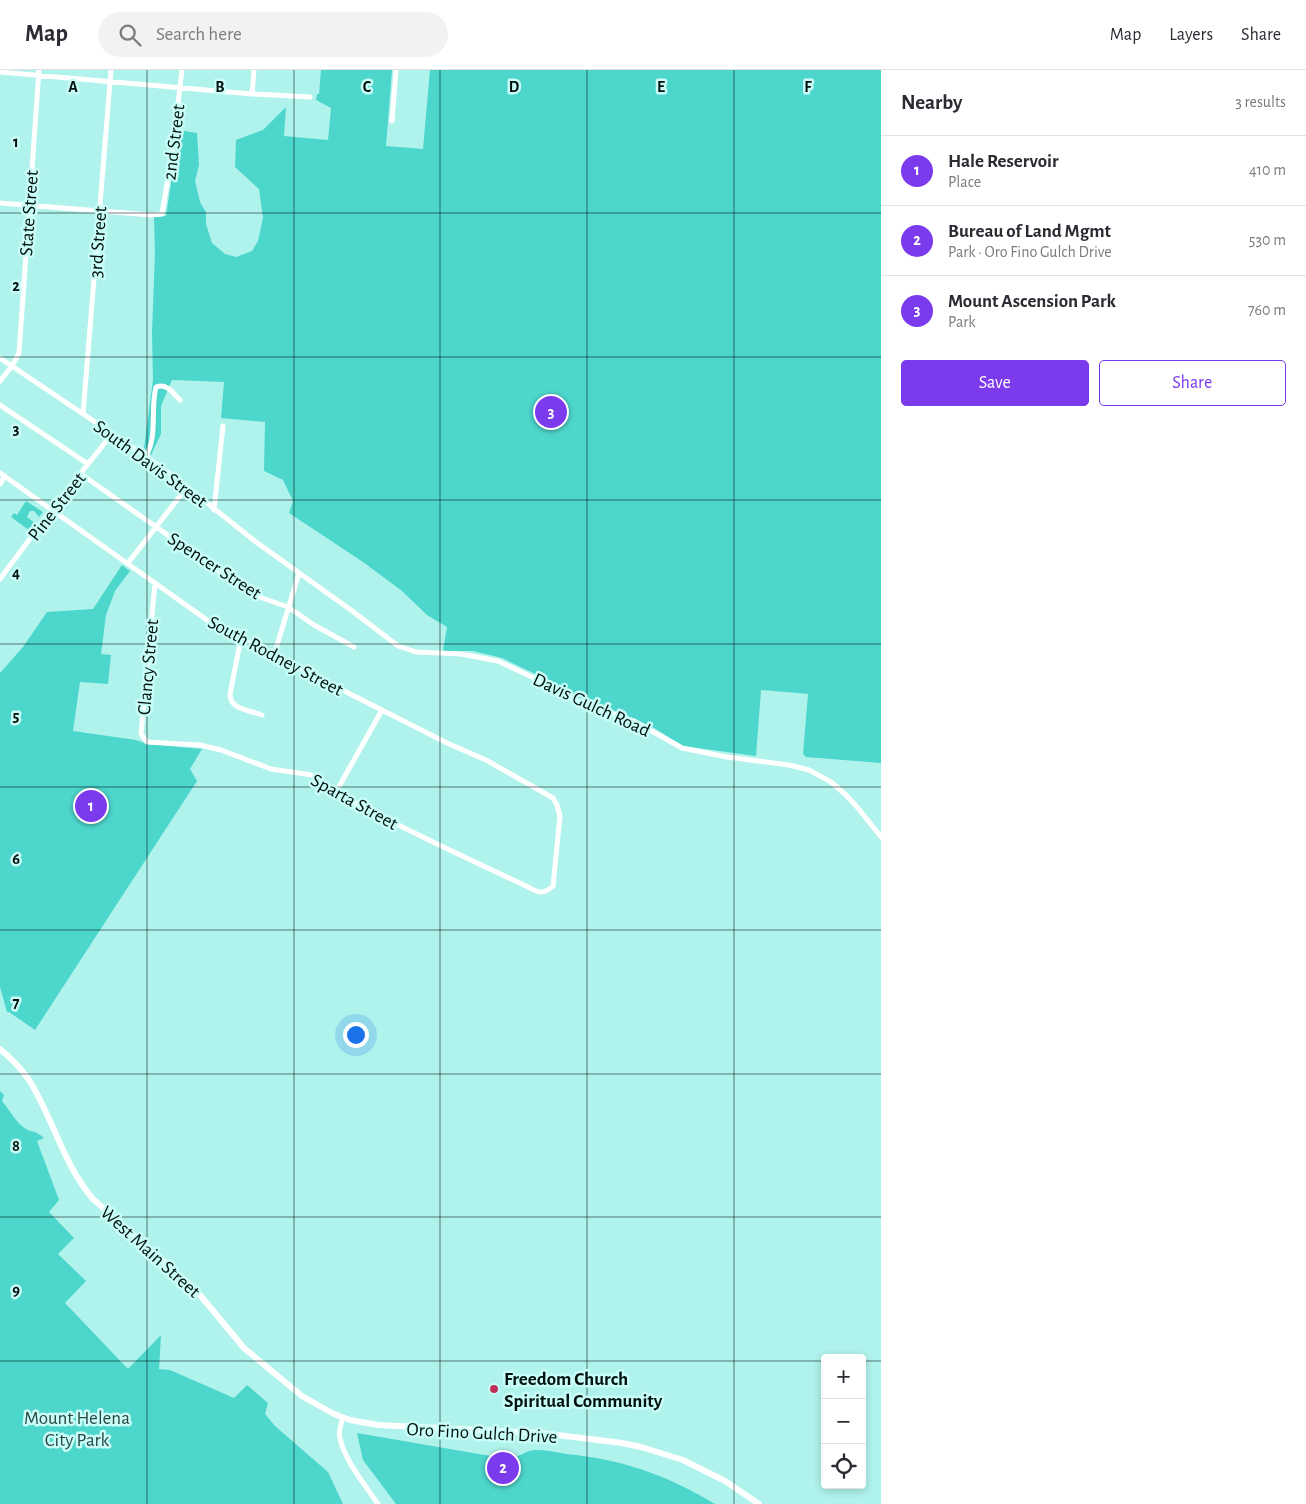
<!DOCTYPE html>
<html lang="en">
<head>
<meta charset="utf-8">
<style>
  body { margin:0; font-family:"Alegreya Sans",sans-serif; background:#f2f2f3; color:#2b2b33 }
  .controls { position:absolute; right:15px; bottom:15px; display:grid; overflow:hidden; border-radius:5px; box-shadow:0 2px 8px #0003 }
  .controls button { width:45px; height:45px; display:grid; place-items:center; padding:0; border:0; border-bottom:1px solid #e1e1e2; background:#fff; color:#2b2b33; font:25px sans-serif }
  .you { position:absolute; left:355px; top:964px; width:18px; height:18px; margin:-12px; border:4px solid #fff; border-radius:50%; background:#1a73e8; box-shadow:0 0 0 8px #1a73e833 }
  .badge { display:grid; place-items:center; width:32px; height:32px; border-radius:50%; background:#7c3aed; color:#fff; font-size:16px; font-weight:700 }
  .pin { position:absolute; translate:-50% -50%; border:2px solid #fff; box-shadow:0 1px 5px #0006 }
  .list { margin:0; padding:0; list-style:none }
  h2 { display:flex; justify-content:space-between; align-items:center; height:65px; margin:0; padding:0 20px; font-size:21px }
  h2 small { font-size:16px; font-weight:400; color:#7c7c81 }
  .list li { display:grid; grid-template-columns:32px 1fr auto; gap:15px; align-items:center; box-sizing:border-box; height:70px; padding:0 20px; border-top:1px solid #e1e1e2 }
  .list b { display:block; font-size:19px; white-space:nowrap }
  .list p { margin:0; font-size:16px; white-space:nowrap; color:#7c7c81 }
  .list em { font-size:16px; font-style:normal; color:#7c7c81 }
  .actions { display:flex; gap:10px; padding:15px 20px }
  .actions a { flex:1; padding:11px 0; border:1px solid #7c3aed; border-radius:5px; text-align:center; font-size:18px; color:#7c3aed }
  .actions .main { background:#7c3aed; color:#fff }
  .icon { flex:none; width:28px; height:28px; fill:none; stroke:currentColor; stroke-width:2; stroke-linecap:round; stroke-linejoin:round }
  .map { position:relative; flex:none; width:881px; height:1434px; overflow:hidden }
  header { display:flex; align-items:center; gap:30px; box-sizing:border-box; height:70px; padding:0 25px; background:#fff; border-bottom:1px solid #e1e1e2 }
  header strong { font-size:24px }
  nav { display:flex; gap:28px; margin-inline-start:auto; font-size:18px }
  .search { width:350px; height:45px; background:#f2f2f3; display:flex; align-items:center; gap:12px; box-sizing:border-box; padding:0 18px; border-radius:28px; color:#7c7c81; font-size:19px }
  main { display:flex }
  aside { flex:1; background:#fff }
  .map>svg:first-child { display:block }
</style>
</head>
<body>
<header>
<strong>Map</strong>
<div class="search"><svg class="icon" aria-label="search" viewBox="0 0 24 24"><circle cx="10" cy="10" r="6"/><path d="M15 15l6 6"/></svg>Search here</div>
<nav><a>Map</a><a>Layers</a><a>Share</a></nav>
</header>
<main>
<div class="map">
<svg width="881" height="1434" viewBox="0 0 881 1434">
  <rect width="100%" height="100%" fill="#b0f3ec"/>
  <path fill="#4dd6cc" d="M 321,0 L 392,0 L 386,76 L 423,79 L 430,0 L 881,0 L 881,693 L 806,687 L 803,684 L 808,624 L 761,620 L 756,686 L 683,676 L 654,658 L 611,639 L 578,627 L 554,613 L 502,588 L 473,581 L 443,581 L 447,557 L 427,545 L 402,521 L 363,492 L 289,443 L 293,431 L 283,410 L 264,401 L 265,352 L 221,348 L 224,312 L 172,310 L 161,336 L 161,364 L 151,385 L 144,378 L 153,310 L 152,263 L 155,183 L 154,147 L 166,146 L 179,60 L 197,63 L 199,95 L 195,111 L 200,132 L 206,142 L 206,154 L 212,173 L 225,184 L 236,187 L 252,181 L 258,171 L 263,148 L 259,119 L 235,97 L 236,70 L 263,60 L 286,37 L 284,66 L 328,70 L 331,38 L 316,30 L 317,24 L 319,24 Z
    M 26,431 L 43,442 L 39,447 L 34,441 L 30,441 L 27,447 L 35,453 L 30,461 L 11,447 L 14,443 L 17,445 Z
    M 122,495 L 130,501 L 115,521 L 106,545 L 101,584 L 111,585 L 108,614 L 80,612 L 73,661 L 136,670 L 147,674 L 202,679 L 190,699 L 197,711 L 35,960 L 9,942 L 7,942 L 0,917 L 0,603 L 23,577 L 47,542 L 93,539 Z
    M 0,1021 L 4,1025 L 2,1031 C 10,1040 15,1052 26,1059 C 34,1063 35,1060 44,1068 L 37,1071 L 59,1130 L 49,1142 L 74,1168 L 58,1184 L 86,1211 L 65,1233 L 128,1299 L 161,1265 L 159,1299 L 170,1300 L 234,1328 L 247,1315 L 268,1333 L 265,1344 L 275,1356 L 328,1402 L 343,1434 L 0,1434 Z
    M 357,1363 L 502,1388 C 518,1390 523,1381 535,1380 C 545,1380 556,1382 566,1384 C 621,1389 667,1405 715,1434 L 396,1434 L 363,1390 Z"/>
  <g fill="none" stroke-linecap="round" stroke-linejoin="round">
    <path stroke="#fff" stroke-width="5" d="M 0,2 L 252,24 L 310,27
      M 252,24 L 254,0
      M 392,51 L 396,0
      M 0,133 L 151,145 L 162,144 L 172,84 L 182,0
      M 0,288 L 147,387 L 187,417 L 256,472 L 355,543 L 398,576 L 416,582 L 461,584 L 498,591 L 540,611 L 577,631 L 634,651 L 682,678 L 727,687 L 789,695 L 809,700 L 831,712 L 846,725 L 858,738 L 881,767
      M 0,311 L 12,296 L 19,283 L 39,0
      M 0,335 L 88,394
      M 83,344 L 111,0
      M 146,386 C 158,365 150,341 156,317 C 167,313 173,323 180,330
      M 0,403 L 214,555 L 447,673 L 486,690 L 553,728 L 557,735 L 560,746 L 553,816 C 542,826 538,822 526,816 L 439,775 L 364,738 L 336,722 L 312,705 L 271,699 L 221,680 L 200,675 L 147,672 L 141,664 L 155,513
      M 81,404 L 240,516 L 262,528 L 288,537 L 314,555 L 354,577
      M 0,414 L 5,406
      M 214,440 L 223,356
      M 128,493 L 187,417
      M 0,509 L 52,439 L 112,364
      M 241,568 L 230,624 C 230,640 249,640 262,645
      M 274,585 L 299,503
      M 336,722 L 382,640
      M 343,1348 C 341,1354 338,1362 340,1368 C 344,1390 366,1416 378,1434"/>
    <path stroke="#fff" stroke-width="6" d="M 0,979 C 11,988 21,998 29,1010 C 53,1048 63,1094 93,1129 L 195,1219 L 244,1278 L 302,1326 L 334,1344 L 350,1350 L 378,1355 L 541,1363 L 622,1373 L 641,1377 L 683,1390 L 725,1411 L 759,1434"/>
  </g>
  <path fill="none" stroke="#00110f" stroke-width="1" stroke-opacity="0.55" d="M 147,0 L 147,1434M 294,0 L 294,1434M 440,0 L 440,1434M 587,0 L 587,1434M 734,0 L 734,1434M 0,143 L 881,143M 0,287 L 881,287M 0,430 L 881,430M 0,574 L 881,574M 0,717 L 881,717M 0,860 L 881,860M 0,1004 L 881,1004M 0,1147 L 881,1147M 0,1291 L 825,1291M 862,1291 L 881,1291"/>
  <circle fill="#be2f59" stroke="#c9fdf8" stroke-width="2" cx="494" cy="1319" r="5"/>
  <g text-anchor="middle" stroke-width="5" stroke-linejoin="round" paint-order="stroke">
    <g font-size="19" fill="#00110f" stroke="#c9fdf8">
      <text transform="translate(173 72) rotate(-83)" y="7">2nd Street</text>
      <text transform="translate(28 143) rotate(-86)" y="7">State Street</text>
      <text transform="translate(97 172) rotate(-86)" y="7">3rd Street</text>
      <text transform="translate(151 393) rotate(36)" y="7">South Davis Street</text>
      <text transform="translate(56 436) rotate(-52)" y="7">Pine Street</text>
      <text transform="translate(215 495) rotate(33)" y="7">Spencer Street</text>
      <text transform="translate(276 585) rotate(28)" y="7">South Rodney Street</text>
      <text transform="translate(147 597) rotate(-85)" y="7">Clancy Street</text>
      <text transform="translate(592 634) rotate(25)" y="7">Davis Gulch Road</text>
      <text transform="translate(355 731) rotate(29)" y="7">Sparta Street</text>
      <text transform="translate(151 1181) rotate(42)" y="7">West Main Street</text>
      <text transform="translate(482 1362) rotate(3)" y="7">Oro Fino Gulch Drive</text>
    </g>
    <g font-size="19" font-weight="bold" fill="#00110f" stroke="#c9fdf8" text-anchor="start">
      <text x="504" y="1315">Freedom Church<tspan x="504" dy="22">Spiritual Community</tspan></text>
    </g>
    <g font-size="19" fill="#294845" stroke="#c9fdf8">
      <text x="77" y="1354">Mount Helena<tspan x="77" dy="22">City Park</tspan></text>
    </g>
  </g>
  <g font-size="16" text-anchor="middle" font-weight="bold" fill="#00110f" stroke="#c9fdf8" stroke-width="5" stroke-linejoin="round" paint-order="stroke">
    <text x="73" y="22">A</text>
    <text x="220" y="22">B</text>
    <text x="367" y="22">C</text>
    <text x="514" y="22">D</text>
    <text x="661" y="22">E</text>
    <text x="808" y="22">F</text>
    <text x="16" y="77">1</text>
    <text x="16" y="221">2</text>
    <text x="16" y="364">3</text>
    <text x="16" y="508">4</text>
    <text x="16" y="651">5</text>
    <text x="16" y="794">6</text>
    <text x="16" y="938">7</text>
    <text x="16" y="1081">8</text>
    <text x="16" y="1225">9</text>
  </g>
</svg>
<div class="controls">
<button>+</button>
<button>−</button>
<button><svg class="icon" aria-label="locate" viewBox="0 0 24 24"><circle cx="12" cy="12" r="6"/><path d="M12 2v4M12 18v4M2 12h4M18 12h4"/></svg></button>
</div>
<div class="you"></div>
<div class="pin badge" style="left:91px;top:736px">1</div>
<div class="pin badge" style="left:503px;top:1398px">2</div>
<div class="pin badge" style="left:551px;top:342px">3</div>
</div>
<aside>
<h2>Nearby<small>3 results</small></h2>
<ul class="list">
<li><span class="badge">1</span><div><b>Hale Reservoir</b><p>Place</p></div><em>410 m</em></li>
<li><span class="badge">2</span><div><b>Bureau of Land Mgmt</b><p>Park · Oro Fino Gulch Drive</p></div><em>530 m</em></li>
<li><span class="badge">3</span><div><b>Mount Ascension Park</b><p>Park</p></div><em>760 m</em></li>
</ul>
<div class="actions"><a class="main">Save</a><a>Share</a></div>
</aside>
</main>
</body>
</html>
